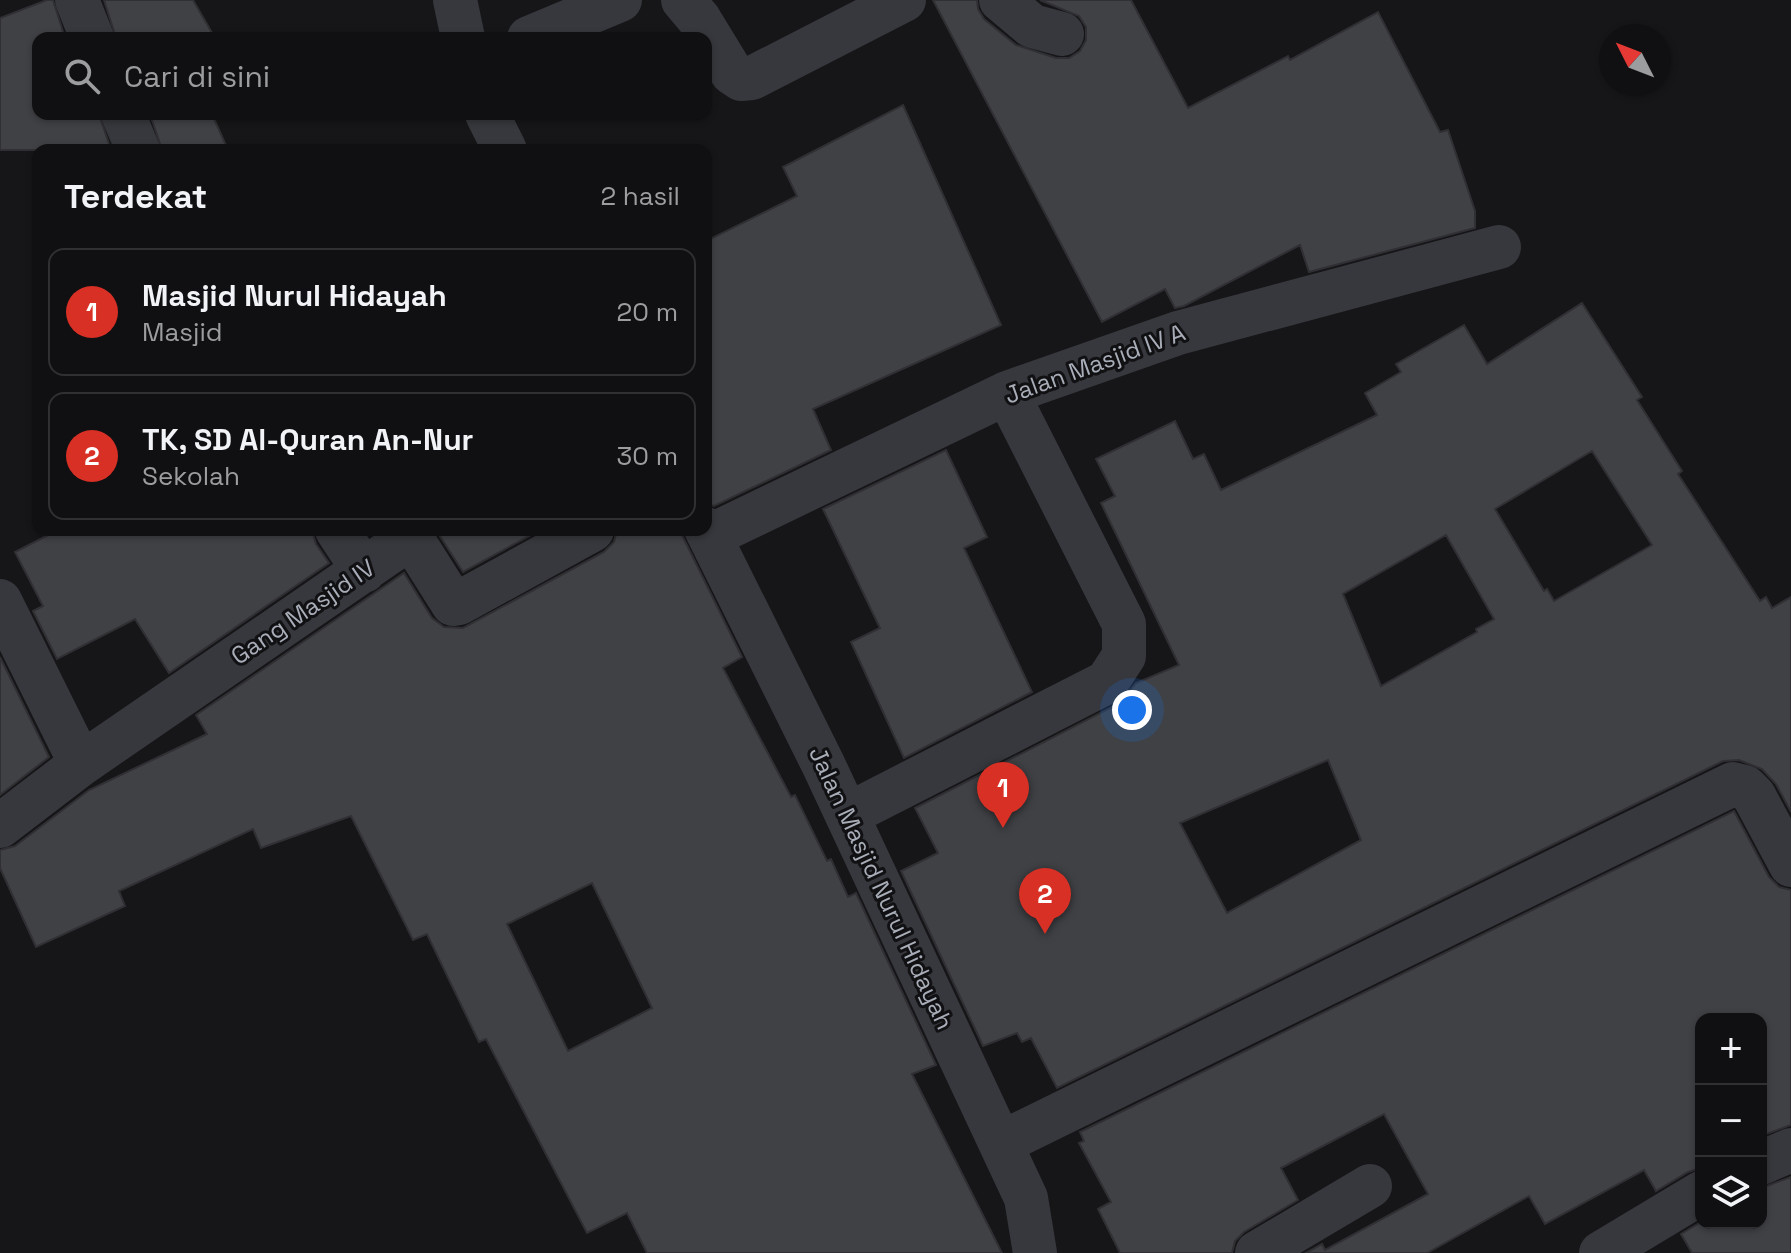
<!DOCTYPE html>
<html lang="id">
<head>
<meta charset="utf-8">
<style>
  body { margin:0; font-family:"Space Grotesk",sans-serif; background:#19191b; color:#f1f3f6 }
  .controls { position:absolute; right:24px; bottom:24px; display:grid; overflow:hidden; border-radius:16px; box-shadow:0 2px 6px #0004 }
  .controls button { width:72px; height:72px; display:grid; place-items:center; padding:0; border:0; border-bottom:2px solid #303032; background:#101012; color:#f1f3f6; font:40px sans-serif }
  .compass { position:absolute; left:1599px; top:24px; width:72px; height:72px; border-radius:50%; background:#101012; box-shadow:0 2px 6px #0004; rotate:312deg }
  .you { position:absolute; left:1132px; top:710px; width:28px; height:28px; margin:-20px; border:6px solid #fff; border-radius:50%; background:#1a73e8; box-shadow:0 0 0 12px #1a73e833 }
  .badge { display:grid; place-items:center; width:52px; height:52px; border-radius:50%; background:#d93025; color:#fff; font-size:26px; font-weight:700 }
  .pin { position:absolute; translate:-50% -66px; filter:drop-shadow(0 2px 4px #0008) }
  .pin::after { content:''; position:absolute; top:42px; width:28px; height:24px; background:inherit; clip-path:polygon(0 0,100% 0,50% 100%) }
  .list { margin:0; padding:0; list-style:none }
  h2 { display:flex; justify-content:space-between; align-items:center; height:104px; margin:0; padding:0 32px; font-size:34px }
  h2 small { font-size:26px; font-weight:400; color:#9c9d9f }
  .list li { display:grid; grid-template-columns:52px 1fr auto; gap:24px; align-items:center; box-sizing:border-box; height:128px; margin:0 16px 16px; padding:0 16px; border:2px solid #303032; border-radius:16px }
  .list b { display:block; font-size:30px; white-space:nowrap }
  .list p { margin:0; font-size:26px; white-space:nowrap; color:#9c9d9f }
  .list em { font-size:26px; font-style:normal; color:#9c9d9f }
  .icon { flex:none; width:44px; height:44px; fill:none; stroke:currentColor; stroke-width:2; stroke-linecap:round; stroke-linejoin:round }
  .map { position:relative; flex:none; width:1791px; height:1253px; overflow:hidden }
  .search { position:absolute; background:#101012; box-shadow:0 2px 6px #0004; left:32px; top:32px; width:680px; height:88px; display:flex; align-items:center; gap:20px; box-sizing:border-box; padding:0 28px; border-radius:16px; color:#9c9d9f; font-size:30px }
  .panel { position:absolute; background:#101012; box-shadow:0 2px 6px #0004; left:32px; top:144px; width:680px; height:392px; border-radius:16px }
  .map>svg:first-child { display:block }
</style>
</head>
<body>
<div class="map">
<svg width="1791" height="1253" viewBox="0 0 1791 1253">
  <rect width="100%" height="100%" fill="#161618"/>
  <path fill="#404145" stroke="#303034" stroke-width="2" fill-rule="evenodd" d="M 47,0 L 53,0 L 65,38 L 38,38 L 38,114 L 99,114 L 111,150 L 0,150 L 0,18 Z
    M 104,0 L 193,0 L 215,38 L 116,38 Z
    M 933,0 L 977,0 L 978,9 L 984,19 L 1016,45 L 1056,58 L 1069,58 L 1080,51 L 1086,40 L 1086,27 L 1079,16 L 1040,0 L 1131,0 L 1188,108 L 1288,56 L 1290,60 L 1378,12 L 1440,132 L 1448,130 L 1475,211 L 1475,228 L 1309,272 L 1300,245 L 1184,306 L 1175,308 L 1165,289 L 1102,322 Z
    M 903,105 L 1001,325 L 813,409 L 831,450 L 714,506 L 706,504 L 706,241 L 797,196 L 783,167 Z
    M 150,114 L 212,114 L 228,150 L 162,150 Z
    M 1582,303 L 1642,397 L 1637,400 L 1682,471 L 1678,474 L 1760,601 L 1766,597 L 1772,608 L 1791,597 L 1791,812 L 1776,784 L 1762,769 L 1739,760 L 1723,761 L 1057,1088 L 1031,1038 L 1022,1042 L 1017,1033 L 983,1046 L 901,871 L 938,853 L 915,808 L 1118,704 L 1136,683 L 1179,665 L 1101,503 L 1115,496 L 1096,459 L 1175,421 L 1193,459 L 1204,454 L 1221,490 L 1377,415 L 1365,393 L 1401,372 L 1396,364 L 1464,325 L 1487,364 ZM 1592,451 L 1652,545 L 1554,601 L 1547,589 L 1544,591 L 1495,509 ZM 1446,535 L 1494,619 L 1476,629 L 1477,632 L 1381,686 L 1343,594 ZM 1328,760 L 1361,840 L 1227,913 L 1180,823 Z
    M 946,450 L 987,537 L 964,548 L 1032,692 L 904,758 L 851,642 L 880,628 L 823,509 Z
    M 58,530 L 312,530 L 316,544 L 329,563 L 169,673 L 135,619 L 57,659 L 33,611 L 43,606 L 15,552 Z
    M 436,530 L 540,530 L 463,572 Z
    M 617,530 L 679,530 L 683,537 L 742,657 L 723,668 L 791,797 L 795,795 L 827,861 L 831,859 L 848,897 L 856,893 L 936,1065 L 912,1074 L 1002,1253 L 647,1253 L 627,1213 L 587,1233 L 486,1039 L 479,1042 L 427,934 L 413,940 L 351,816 L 261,848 L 253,829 L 119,891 L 125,906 L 36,947 L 0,868 L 0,850 L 15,846 L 89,790 L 207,734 L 196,715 L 404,573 L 432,618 L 444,627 L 463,628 L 604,552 L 614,542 ZM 592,883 L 652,1008 L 568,1051 L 507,924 Z
    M 0,657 L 49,757 L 0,795 Z
    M 1734,811 L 1769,877 L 1779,887 L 1791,890 L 1791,1125 L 1761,1136 L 1761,1019 L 1701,1019 L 1701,1168 L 1688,1172 L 1656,1191 L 1644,1170 L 1545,1224 L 1529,1196 L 1427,1253 L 1306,1253 L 1322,1244 L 1325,1250 L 1428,1194 L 1384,1114 L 1281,1168 L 1298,1200 L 1244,1232 L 1235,1241 L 1232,1253 L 1120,1253 L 1098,1209 L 1111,1202 L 1079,1143 L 1084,1141 L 1080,1132 Z
    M 1791,1177 L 1791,1253 L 1692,1253 L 1681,1234 L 1701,1222 L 1761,1223 L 1761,1188 Z"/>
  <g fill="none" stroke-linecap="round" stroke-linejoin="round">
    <path stroke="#37383d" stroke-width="44" d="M 77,0 L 92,38
      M 455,0 L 463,38
      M 683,0 L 699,19 L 732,73 L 741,79 L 752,78 L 904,0
      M 1001,0 L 1032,26 L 1062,34
      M 529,38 L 620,0
      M 123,114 L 138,150
      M 487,114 L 505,150
      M 706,529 L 823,764 L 1026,1198 L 1035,1253
      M 337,530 L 364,571
      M 710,536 L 1007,393 L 1178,333 L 1499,247
      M 0,601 L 81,764
      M 847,815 L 1107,682 L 1124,656 L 1124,624 L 1007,393
      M 0,826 L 81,764 L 404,542 L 409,540 L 414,542 L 453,604 L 459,603 L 592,530
      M 1001,1143 L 1733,784 L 1745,787 L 1754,796 L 1791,865
      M 1761,1163 L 1791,1150
      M 1257,1253 L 1370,1186
      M 1601,1253 L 1701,1193"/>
  </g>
  <g text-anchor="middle" stroke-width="6" stroke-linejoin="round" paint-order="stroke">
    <g font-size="24" fill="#a8adb8" stroke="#111113">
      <text transform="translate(1095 364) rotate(-20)" y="8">Jalan Masjid IV A</text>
      <text transform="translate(303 612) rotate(-34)" y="8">Gang Masjid IV</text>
      <text transform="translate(881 888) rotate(65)" y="8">Jalan Masjid Nurul Hidayah</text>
    </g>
  </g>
</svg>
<div class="controls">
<button>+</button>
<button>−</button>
<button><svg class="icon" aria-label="layers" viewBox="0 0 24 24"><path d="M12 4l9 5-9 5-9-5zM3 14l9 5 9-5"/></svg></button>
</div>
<svg class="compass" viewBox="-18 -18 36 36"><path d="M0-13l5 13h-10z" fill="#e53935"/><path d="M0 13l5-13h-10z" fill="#9c9d9f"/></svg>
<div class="you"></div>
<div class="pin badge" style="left:1003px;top:828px">1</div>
<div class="pin badge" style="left:1045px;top:934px">2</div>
<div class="search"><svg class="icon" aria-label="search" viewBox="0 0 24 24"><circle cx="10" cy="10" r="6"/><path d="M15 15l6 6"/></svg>Cari di sini</div>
<section class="panel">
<h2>Terdekat<small>2 hasil</small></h2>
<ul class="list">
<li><span class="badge">1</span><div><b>Masjid Nurul Hidayah</b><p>Masjid</p></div><em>20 m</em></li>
<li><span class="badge">2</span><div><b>TK, SD Al-Quran An-Nur</b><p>Sekolah</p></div><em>30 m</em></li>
</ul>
</section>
</div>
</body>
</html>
